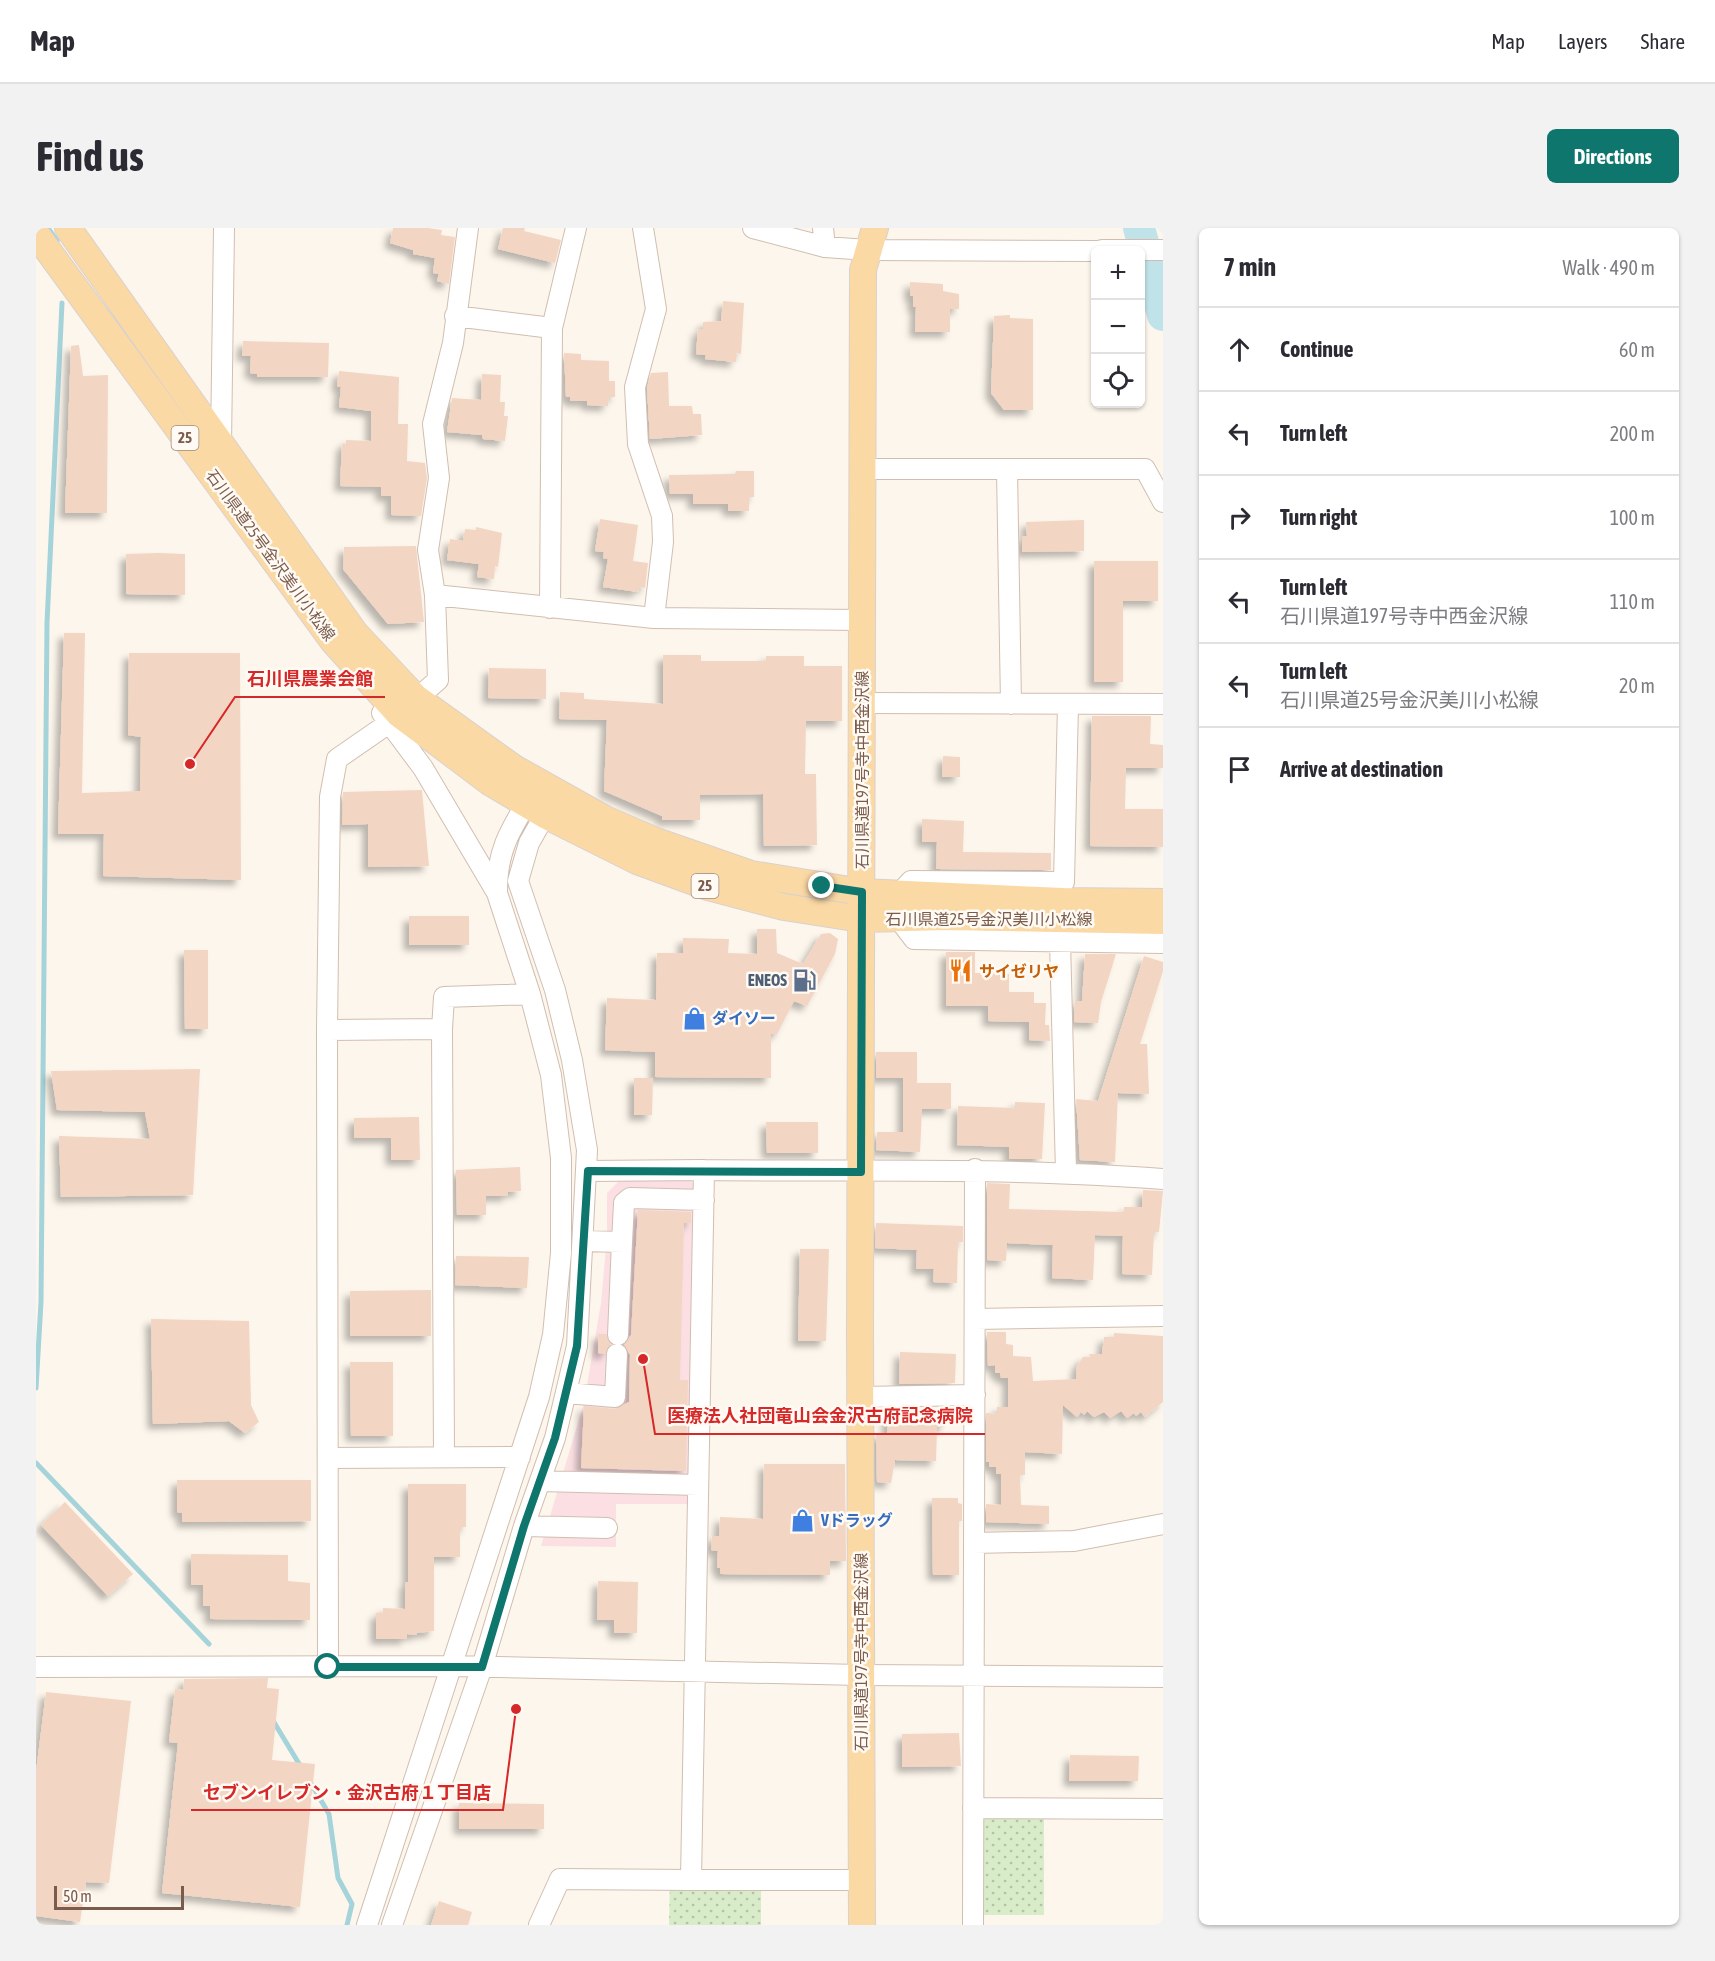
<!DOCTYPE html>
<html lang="en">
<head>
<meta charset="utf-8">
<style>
  body { margin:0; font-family:"Asap Condensed","Noto Sans JP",sans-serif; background:#f2f2f3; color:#2b2b33 }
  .controls { position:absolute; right:18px; top:18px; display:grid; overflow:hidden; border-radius:9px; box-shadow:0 2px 4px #0004 }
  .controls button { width:54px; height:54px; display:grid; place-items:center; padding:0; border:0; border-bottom:2px solid #e1e1e2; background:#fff; color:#2b2b33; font:30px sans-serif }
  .scale { position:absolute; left:18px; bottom:15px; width:130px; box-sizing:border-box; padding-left:6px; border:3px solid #7a5c4d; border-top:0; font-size:16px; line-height:21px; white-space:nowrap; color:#7a5c4d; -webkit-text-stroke:4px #fffaf3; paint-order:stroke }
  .stop { position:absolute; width:18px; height:18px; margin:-14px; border:4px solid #0f766e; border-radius:50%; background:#fff }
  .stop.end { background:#0f766e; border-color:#fff; box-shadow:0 2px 6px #0008 }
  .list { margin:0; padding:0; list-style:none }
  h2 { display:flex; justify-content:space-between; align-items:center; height:78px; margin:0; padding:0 24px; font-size:26px }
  h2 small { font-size:20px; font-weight:400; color:#7c7c81 }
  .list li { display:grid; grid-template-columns:39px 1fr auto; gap:18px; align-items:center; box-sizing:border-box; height:84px; padding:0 24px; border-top:2px solid #e1e1e2 }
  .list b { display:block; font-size:22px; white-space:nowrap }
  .list p { margin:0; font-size:20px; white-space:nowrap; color:#7c7c81 }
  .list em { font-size:20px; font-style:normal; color:#7c7c81 }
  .icon { flex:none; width:33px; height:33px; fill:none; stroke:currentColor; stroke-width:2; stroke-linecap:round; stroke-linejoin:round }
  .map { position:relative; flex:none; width:1127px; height:1697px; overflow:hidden; border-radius:9px }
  header { display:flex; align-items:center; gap:36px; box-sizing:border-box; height:84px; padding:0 30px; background:#fff; border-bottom:2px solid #e1e1e2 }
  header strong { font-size:28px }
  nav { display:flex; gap:33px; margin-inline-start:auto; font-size:21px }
  .intro { display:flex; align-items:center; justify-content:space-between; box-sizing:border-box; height:144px; padding:0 36px }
  h1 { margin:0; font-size:42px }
  .button { padding:15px 27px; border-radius:9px; background:#0f766e; color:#fff; font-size:21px; font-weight:700 }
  main { display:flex; gap:36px; padding:0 36px }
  aside { flex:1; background:#fff; border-radius:9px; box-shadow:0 2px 4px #0004 }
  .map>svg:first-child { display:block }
</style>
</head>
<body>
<header>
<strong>Map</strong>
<nav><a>Map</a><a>Layers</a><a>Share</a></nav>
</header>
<div class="intro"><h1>Find us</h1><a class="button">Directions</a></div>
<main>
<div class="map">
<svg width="1127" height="1697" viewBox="0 0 1127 1697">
  <defs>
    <pattern id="park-dots" width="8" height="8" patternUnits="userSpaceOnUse" patternTransform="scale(1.5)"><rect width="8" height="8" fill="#d8ecc9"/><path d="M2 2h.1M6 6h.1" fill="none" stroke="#b4c2a5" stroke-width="1.8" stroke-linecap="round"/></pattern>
    <filter id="shadow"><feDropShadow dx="-5.5" dy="5.5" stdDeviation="3" flood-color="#0004"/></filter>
  </defs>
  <rect width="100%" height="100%" fill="#fdf6ec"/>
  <path fill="#fbdfe3" d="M 585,951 L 653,951 L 660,958 L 653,1276 L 580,1276 L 580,1319 L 505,1318 L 548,1175 L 565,1075 L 571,1009 L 571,965 Z"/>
  <path fill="url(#park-dots)" d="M 1008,1578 L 1008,1687 L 944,1687 L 945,1579 Z
    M 634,1652 L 725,1653 L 725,1697 L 633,1697 Z"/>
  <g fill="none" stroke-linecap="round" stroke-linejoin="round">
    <path stroke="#a5d3da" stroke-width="5" d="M 12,0 L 21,13
      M 0,1160 L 5,1074 L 11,395 L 26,75
      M 0,1235 L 173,1416
      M 236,1491 L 265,1539
      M 273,1552 L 293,1586 L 302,1650 L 316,1676 L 311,1697"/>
    <path stroke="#bfe3e8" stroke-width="32" d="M 1103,0 L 1127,87"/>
  </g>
  <path fill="#f3d5c3" filter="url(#shadow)" d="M 357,0 L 392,0 L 406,2 L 405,7 L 419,9 L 413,56 L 401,53 L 403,46 L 397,45 L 399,30 L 377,26 L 377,22 L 354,15 Z
    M 467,0 L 489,0 L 488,3 L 525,12 L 519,35 L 462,21 Z
    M 874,54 L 907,56 L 907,63 L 923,66 L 923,81 L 914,81 L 914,104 L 879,104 L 880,79 L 877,79 L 877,68 L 874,68 Z
    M 687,73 L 708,75 L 705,126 L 700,125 L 700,134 L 669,131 L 670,127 L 660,126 L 662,101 L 667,102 L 667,94 L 685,93 Z
    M 974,87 L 974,90 L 997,91 L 997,182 L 968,182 L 955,165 L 958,88 Z
    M 207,113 L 293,115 L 292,149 L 221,149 L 221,146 L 214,145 L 215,128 L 206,128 Z
    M 43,117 L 47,148 L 72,147 L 71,285 L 29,285 L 35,118 Z
    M 528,125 L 545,126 L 545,132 L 573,133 L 573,153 L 579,153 L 579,169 L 573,169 L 572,178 L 551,177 L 551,173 L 534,173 L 534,169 L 530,169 Z
    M 303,143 L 363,149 L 362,196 L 372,196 L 371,233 L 389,235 L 391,250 L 385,288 L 355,287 L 355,268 L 345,268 L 345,259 L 304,258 L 306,216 L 310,216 L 310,212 L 335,213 L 335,183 L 303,179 L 305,159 L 301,158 Z
    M 632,144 L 633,178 L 656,178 L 657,186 L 665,186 L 666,207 L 614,211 L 611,160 L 615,145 Z
    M 446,146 L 465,147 L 464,174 L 469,174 L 468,188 L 472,188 L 469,213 L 447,211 L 446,207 L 411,204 L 416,170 L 445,172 Z
    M 700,243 L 718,243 L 718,269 L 713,269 L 713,283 L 692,283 L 692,276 L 657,276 L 657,266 L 634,266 L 633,247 L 699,246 Z
    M 564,291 L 602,297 L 597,333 L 612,335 L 609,360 L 603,359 L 602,364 L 567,359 L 572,331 L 567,330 L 568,324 L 559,323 Z
    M 1048,292 L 1048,323 L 986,324 L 986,308 L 991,308 L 990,294 Z
    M 440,299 L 466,305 L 462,339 L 459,338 L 458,351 L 441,349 L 443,336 L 411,332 L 414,311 L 427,313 L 429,301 L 440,302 Z
    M 380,318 L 388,394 L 352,396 L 307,341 L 308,319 Z
    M 123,325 L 149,326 L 149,367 L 90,366 L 90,326 Z
    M 1058,333 L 1122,333 L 1122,373 L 1087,373 L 1087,454 L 1058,454 Z
    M 28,405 L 49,405 L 46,565 L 104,563 L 105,509 L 92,507 L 93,425 L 204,425 L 205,652 L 67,648 L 68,606 L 22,606 Z
    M 627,427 L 665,427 L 665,433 L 730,433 L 730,428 L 768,428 L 768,438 L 806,438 L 806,493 L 770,493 L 769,546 L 780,546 L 781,617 L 728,618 L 727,566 L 664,567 L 664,592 L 626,592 L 626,588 L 568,563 L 571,492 L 523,491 L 524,464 L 548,465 L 548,471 L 627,476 Z
    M 453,440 L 510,441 L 510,471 L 452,470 Z
    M 1056,488 L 1115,488 L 1114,516 L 1127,517 L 1127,540 L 1090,540 L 1089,581 L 1127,581 L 1127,619 L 1054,618 Z
    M 907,528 L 924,529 L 924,549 L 906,549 Z
    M 386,562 L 393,638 L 332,639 L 332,596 L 306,597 L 307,564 Z
    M 886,591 L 928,593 L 927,624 L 1015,625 L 1015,642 L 900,641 L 901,614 L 886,614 Z
    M 373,688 L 433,688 L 433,717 L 373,717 Z
    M 721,701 L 740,701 L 741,725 L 767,736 L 785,706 L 794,705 L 802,711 L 799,726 L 771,778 L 758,773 L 741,806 L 735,806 L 735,850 L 619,849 L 619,824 L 569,822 L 571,770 L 620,772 L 621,725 L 647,725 L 647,710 L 693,711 L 692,725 L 721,726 Z
    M 148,722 L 172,722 L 172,801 L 149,801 Z
    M 910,724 L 939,724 L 939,745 L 973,746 L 973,764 L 998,764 L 998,775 L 1010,775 L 1009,797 L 1013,797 L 1014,813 L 993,812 L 993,794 L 952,793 L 952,778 L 910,778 Z
    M 1049,726 L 1080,726 L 1065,774 L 1062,795 L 1038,794 L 1039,773 L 1046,773 Z
    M 1108,728 L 1127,734 L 1127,743 L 1104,816 L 1111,816 L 1113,866 L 1082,865 L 1079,934 L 1044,932 L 1040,871 L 1062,873 Z
    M 840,824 L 881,824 L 881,855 L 915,855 L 915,881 L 886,881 L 884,924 L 840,922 L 841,904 L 867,904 L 867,850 L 840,850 Z
    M 164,841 L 157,967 L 25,969 L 23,908 L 114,911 L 109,884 L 21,882 L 15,843 Z
    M 598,850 L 617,850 L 616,887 L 598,887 Z
    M 979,874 L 1009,875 L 1006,931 L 973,931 L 973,919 L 921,917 L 922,878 L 979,880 Z
    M 383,889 L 384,932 L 355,932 L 355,910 L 318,910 L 318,890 Z
    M 730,894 L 782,894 L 782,925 L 731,925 Z
    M 484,939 L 485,963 L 472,964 L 472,968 L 450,968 L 450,987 L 421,987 L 420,942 Z
    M 951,955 L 974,956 L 973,981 L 1088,984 L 1088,979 L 1106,979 L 1107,962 L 1127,963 L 1123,1004 L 1118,1004 L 1116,1047 L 1086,1046 L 1087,1008 L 1059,1007 L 1057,1052 L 1016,1050 L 1017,1017 L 971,1015 L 970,1033 L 951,1032 Z
    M 602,982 L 655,984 L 655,995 L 648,995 L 644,1152 L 652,1152 L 650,1243 L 545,1240 L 548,1178 L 579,1181 L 593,1174 L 594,1127 L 588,1117 L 595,1107 Z
    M 840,995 L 927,998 L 927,1014 L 922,1014 L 921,1055 L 897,1054 L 898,1041 L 880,1041 L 881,1022 L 839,1020 Z
    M 764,1021 L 793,1021 L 790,1113 L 762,1113 Z
    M 420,1028 L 493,1029 L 491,1060 L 419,1057 Z
    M 395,1062 L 395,1108 L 314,1108 L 314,1063 Z
    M 115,1091 L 213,1093 L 215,1177 L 223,1194 L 209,1205 L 193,1193 L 117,1196 Z
    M 951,1104 L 970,1104 L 970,1116 L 977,1117 L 977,1128 L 995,1129 L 997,1153 L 1040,1151 L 1041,1138 L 1047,1129 L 1054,1129 L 1053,1126 L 1066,1126 L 1068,1109 L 1078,1109 L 1078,1105 L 1127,1108 L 1127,1174 L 1109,1189 L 1105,1184 L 1100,1188 L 1098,1185 L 1091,1190 L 1085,1183 L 1074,1190 L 1068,1184 L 1058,1189 L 1051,1183 L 1048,1187 L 1045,1184 L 1041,1189 L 1027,1177 L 1026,1226 L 989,1224 L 989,1247 L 984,1247 L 985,1277 L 1013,1278 L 1013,1296 L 950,1294 L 950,1276 L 965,1277 L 965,1246 L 960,1246 L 960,1239 L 953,1239 L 953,1234 L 950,1234 L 950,1185 L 961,1186 L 961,1179 L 972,1179 L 972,1150 L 965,1150 L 964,1145 L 959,1145 L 959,1137 L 952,1138 Z
    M 562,1106 L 570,1106 L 575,1116 L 569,1126 L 562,1125 Z
    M 864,1124 L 920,1126 L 919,1155 L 863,1156 Z
    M 314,1134 L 357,1134 L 357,1208 L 315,1208 Z
    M 852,1182 L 909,1184 L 909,1199 L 901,1199 L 900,1233 L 859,1232 L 855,1255 L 841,1254 L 840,1206 L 851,1206 Z
    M 728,1236 L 809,1236 L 810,1333 L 794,1333 L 794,1347 L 684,1346 L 684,1340 L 681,1340 L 682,1323 L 675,1322 L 676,1308 L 683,1308 L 684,1289 L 727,1291 Z
    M 141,1252 L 275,1252 L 275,1293 L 146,1294 L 146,1285 L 141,1284 Z
    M 372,1256 L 430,1256 L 430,1299 L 424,1299 L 424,1329 L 398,1329 L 398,1403 L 381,1405 L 381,1407 L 371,1406 L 371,1411 L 340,1411 L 340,1385 L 347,1385 L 347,1380 L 369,1381 L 369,1355 L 372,1354 Z
    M 896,1270 L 922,1270 L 922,1275 L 926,1276 L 926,1293 L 923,1293 L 923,1347 L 897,1347 Z
    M 29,1274 L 97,1346 L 72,1368 L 5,1297 Z
    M 155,1326 L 252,1327 L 252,1353 L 274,1355 L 274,1392 L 174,1391 L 174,1378 L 167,1378 L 167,1357 L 155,1357 Z
    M 562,1353 L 602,1354 L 601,1405 L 578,1405 L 578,1392 L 561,1392 Z
    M 232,1450 L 231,1460 L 243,1461 L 236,1532 L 279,1536 L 264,1679 L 126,1665 L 142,1515 L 133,1514 L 139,1461 L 147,1462 L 148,1451 Z
    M 10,1464 L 95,1473 L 73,1655 L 50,1654 L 44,1694 L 0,1688 L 0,1544 Z
    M 923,1505 L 925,1538 L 866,1539 L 866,1506 Z
    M 1034,1527 L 1103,1528 L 1102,1553 L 1033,1553 Z
    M 423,1575 L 508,1576 L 508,1601 L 423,1601 Z
    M 403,1673 L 436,1684 L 432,1697 L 395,1697 Z"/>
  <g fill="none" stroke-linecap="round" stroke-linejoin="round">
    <defs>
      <path id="minor" d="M 607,0 L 620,81 L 599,159 L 602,216 L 626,288 L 627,314 L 618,390
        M 717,0 L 789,19 L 832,22 L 1060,23
        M 787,0 L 789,19
        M 1066,22 L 1127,22
        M 419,88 L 516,100
        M 185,216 L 188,0
        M 827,241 L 1109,241 L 1127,274
        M 971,242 L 975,476
        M 399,367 L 618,390 L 825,392
        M 514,380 L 516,100 L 540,0
        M 825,475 L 1127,476
        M 461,663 C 461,621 475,601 496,566
        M 863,666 L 875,653 L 1028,654 L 1032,476
        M 862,690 L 878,711 L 1127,715
        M 1024,713 L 1030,944
        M 406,801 L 408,769 L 494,766
        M 291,802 L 406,801 L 408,1229
        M 668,942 C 822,944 974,939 1127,951
        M 547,1013 L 586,1014 L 582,1107
        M 586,1014 L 588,975 L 594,970 L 668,972
        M 939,1091 L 1127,1088
        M 530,1165 L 579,1169 L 581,1126
        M 824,1169 L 939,1167
        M 292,1230 L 484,1229
        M 504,1253 L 662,1257
        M 488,1298 L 571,1300
        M 938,1315 L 1038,1313 L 1127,1296
        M 0,1439 L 415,1438 L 824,1447 L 1127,1449
        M 292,1439 L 291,802 L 294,569 L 301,531 L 353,495 L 402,452 L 399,367 L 392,322 L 403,250 L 397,196 L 417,115 L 432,0
        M 937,1580 L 1127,1581
        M 655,1652 L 825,1652
        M 331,1697 L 503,1169 L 517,1107 L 525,1025 L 525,930 L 515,847 L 494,766 L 461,665 L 387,540 L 346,485
        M 356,1697 L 446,1439 L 488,1298 L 519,1210 L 541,1118 L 551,922 L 536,832 L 519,762 L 482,653 L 493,615 L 515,576
        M 503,1697 L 524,1651 L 655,1652 L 668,942 L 552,943
        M 937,1697 L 939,941"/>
      <path id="major" d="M 32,0 L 319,405 L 379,469 L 478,540 L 569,591 L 620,613 L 715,646 L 826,664 L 1027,673 L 1127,674
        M 0,6 L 297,413 L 363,486 L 455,555 L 509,587 L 601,633 L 672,659 L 748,679 L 825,691 L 912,689 L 1127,693
        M 826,1697 L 824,1103 L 827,42 L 839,0"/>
    </defs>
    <use href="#minor" stroke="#d1beb0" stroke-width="22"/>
    <use href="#major" stroke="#dad1cd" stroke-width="28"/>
    <use href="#minor" stroke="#fff" stroke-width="20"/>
    <use href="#major" stroke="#fbd9a5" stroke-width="26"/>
  </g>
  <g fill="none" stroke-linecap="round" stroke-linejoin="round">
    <path stroke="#0f766e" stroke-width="8" d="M 292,1439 L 446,1439 L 488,1298 L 519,1210 L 541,1118 L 552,943 L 825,944 L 826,664 L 786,658"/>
  </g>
  <defs>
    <symbol id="restaurant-bare" viewBox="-9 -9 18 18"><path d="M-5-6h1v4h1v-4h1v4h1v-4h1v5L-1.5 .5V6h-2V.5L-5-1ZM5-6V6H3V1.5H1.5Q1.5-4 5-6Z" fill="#e8710a" stroke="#fffaf3" stroke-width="2.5" paint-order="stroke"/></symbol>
    <symbol id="fuel-bare" viewBox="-9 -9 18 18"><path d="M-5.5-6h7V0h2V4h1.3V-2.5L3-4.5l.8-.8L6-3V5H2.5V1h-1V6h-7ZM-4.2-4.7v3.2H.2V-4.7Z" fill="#5c6f8a" stroke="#fffaf3" stroke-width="2.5" paint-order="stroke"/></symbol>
    <symbol id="shop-bare" viewBox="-9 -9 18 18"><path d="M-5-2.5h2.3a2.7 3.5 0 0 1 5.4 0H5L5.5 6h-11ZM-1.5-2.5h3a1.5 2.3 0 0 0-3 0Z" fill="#3f7fe0" stroke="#fffaf3" stroke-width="2.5" paint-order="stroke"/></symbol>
  </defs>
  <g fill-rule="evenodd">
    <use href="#restaurant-bare" x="908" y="726" width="33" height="33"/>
    <use href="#fuel-bare" x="752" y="736" width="33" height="33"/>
    <use href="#shop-bare" x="642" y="774" width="33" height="33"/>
    <use href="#shop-bare" x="750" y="1276" width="33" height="33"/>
  </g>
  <g text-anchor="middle" stroke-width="5" stroke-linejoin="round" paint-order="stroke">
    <g fill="#fffaf3" stroke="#a28b7f" stroke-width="1.5">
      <rect x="135.5" y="198" width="27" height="24" rx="4.5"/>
      <rect x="655.5" y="646" width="27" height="24" rx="4.5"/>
    </g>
    <g font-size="15" font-weight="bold" fill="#7a5c4d">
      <text x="149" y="215">25</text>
      <text x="669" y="663">25</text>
    </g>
    <g font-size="16" fill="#7a5c4d" stroke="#fffaf3">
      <text transform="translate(235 327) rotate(54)" y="6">石川県道25号金沢美川小松線</text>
      <text transform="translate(826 542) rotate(-90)" y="6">石川県道197号寺中西金沢線</text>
      <text x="953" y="697">石川県道25号金沢美川小松線</text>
      <text transform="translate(825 1424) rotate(-90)" y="6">石川県道197号寺中西金沢線</text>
    </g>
    <g font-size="16" font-weight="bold" fill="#c56008" stroke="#fffaf3" text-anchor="start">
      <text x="943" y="749">サイゼリヤ</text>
    </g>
    <g font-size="16" font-weight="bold" fill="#4e5e75" stroke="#fffaf3" text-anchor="end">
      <text x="751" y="758">ENEOS</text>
    </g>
    <g font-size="16" font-weight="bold" fill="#366cbe" stroke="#fffaf3" text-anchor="start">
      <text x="676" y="796">ダイソー</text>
      <text x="785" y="1298">Vドラッグ</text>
    </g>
  </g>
  <path fill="none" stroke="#d62828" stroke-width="2" d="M154 536L199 469H349M607 1131L619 1206H949M480 1481L467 1582H155"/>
  <g fill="#d62828" stroke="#fffaf3" stroke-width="2">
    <circle cx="154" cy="536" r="6"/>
    <circle cx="607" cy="1131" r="6"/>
    <circle cx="480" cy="1481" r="6"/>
  </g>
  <g font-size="18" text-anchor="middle" font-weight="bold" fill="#d62828" stroke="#fffaf3" stroke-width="5" stroke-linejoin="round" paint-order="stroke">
    <text x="274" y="457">石川県農業会館</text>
    <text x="784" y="1194">医療法人社団竜山会金沢古府記念病院</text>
    <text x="311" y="1571">セブンイレブン・金沢古府１丁目店</text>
  </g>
</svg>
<div class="controls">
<button>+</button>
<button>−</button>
<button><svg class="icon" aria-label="locate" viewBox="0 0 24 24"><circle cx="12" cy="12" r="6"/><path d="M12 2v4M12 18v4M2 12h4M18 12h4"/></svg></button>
</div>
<div class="scale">50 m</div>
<div class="stop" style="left:292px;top:1439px"></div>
<div class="stop end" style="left:786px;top:658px"></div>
</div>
<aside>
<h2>7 min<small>Walk · 490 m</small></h2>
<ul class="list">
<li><svg class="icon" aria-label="ahead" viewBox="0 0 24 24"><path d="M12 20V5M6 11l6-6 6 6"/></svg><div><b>Continue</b></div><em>60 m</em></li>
<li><svg class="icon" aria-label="left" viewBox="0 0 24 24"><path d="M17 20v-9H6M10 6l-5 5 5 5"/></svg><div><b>Turn left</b></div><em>200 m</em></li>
<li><svg class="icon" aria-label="right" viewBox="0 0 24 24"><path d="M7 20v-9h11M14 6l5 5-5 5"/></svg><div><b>Turn right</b></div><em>100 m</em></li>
<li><svg class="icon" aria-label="left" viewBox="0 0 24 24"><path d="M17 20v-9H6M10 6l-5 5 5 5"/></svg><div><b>Turn left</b><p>石川県道197号寺中西金沢線</p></div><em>110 m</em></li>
<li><svg class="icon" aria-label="left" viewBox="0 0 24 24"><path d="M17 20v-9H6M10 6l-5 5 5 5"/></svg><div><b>Turn left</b><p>石川県道25号金沢美川小松線</p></div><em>20 m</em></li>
<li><svg class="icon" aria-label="arrive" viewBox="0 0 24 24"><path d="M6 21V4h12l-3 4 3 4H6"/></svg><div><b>Arrive at destination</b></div></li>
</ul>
</aside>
</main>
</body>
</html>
